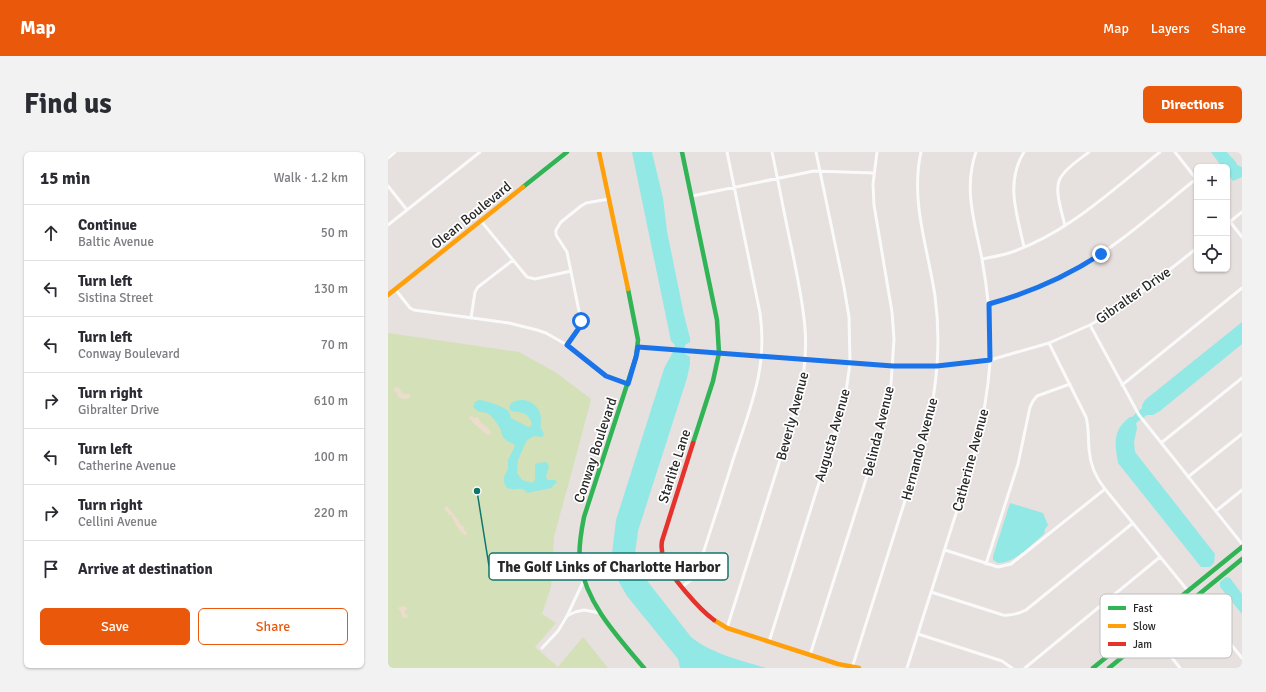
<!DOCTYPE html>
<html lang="en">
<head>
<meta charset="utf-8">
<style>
  body { margin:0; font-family:Signika,sans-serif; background:#f2f2f3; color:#2b2b33 }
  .controls { position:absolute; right:12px; top:12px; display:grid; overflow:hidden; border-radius:6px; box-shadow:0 1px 3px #0004 }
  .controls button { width:36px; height:36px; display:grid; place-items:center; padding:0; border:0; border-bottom:1px solid #e1e1e2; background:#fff; color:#2b2b33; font:20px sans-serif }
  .stop { position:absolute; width:12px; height:12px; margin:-9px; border:3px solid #1a73e8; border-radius:50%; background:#fff }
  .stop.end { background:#1a73e8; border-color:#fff; box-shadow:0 1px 4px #0008 }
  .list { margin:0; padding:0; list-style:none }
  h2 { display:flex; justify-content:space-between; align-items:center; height:52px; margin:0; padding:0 16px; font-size:17px }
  h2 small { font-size:13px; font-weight:400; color:#7c7c81 }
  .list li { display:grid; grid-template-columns:26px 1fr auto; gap:12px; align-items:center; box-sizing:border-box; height:56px; padding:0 16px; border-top:1px solid #e1e1e2 }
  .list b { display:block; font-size:15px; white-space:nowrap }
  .list p { margin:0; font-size:13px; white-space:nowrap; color:#7c7c81 }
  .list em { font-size:13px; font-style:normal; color:#7c7c81 }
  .actions { display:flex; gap:8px; padding:12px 16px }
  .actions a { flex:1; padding:9px 0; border:1px solid #ea580c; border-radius:6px; text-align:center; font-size:14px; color:#ea580c }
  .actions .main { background:#ea580c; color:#fff }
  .icon { flex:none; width:22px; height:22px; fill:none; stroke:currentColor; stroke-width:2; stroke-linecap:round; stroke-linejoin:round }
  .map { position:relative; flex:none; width:854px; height:516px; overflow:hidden; border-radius:6px }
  header { display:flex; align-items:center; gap:24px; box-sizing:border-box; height:56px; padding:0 20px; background:#ea580c; color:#fff }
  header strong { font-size:19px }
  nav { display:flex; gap:22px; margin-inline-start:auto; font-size:14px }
  .intro { display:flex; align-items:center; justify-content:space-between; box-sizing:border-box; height:96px; padding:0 24px }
  h1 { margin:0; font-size:28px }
  .button { padding:10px 18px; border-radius:6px; background:#ea580c; color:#fff; font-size:14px; font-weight:700 }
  main { display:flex; gap:24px; padding:0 24px }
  aside { flex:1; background:#fff; border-radius:6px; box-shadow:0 1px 3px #0004 }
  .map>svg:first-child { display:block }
</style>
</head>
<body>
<header>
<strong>Map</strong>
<nav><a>Map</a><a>Layers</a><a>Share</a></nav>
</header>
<div class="intro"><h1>Find us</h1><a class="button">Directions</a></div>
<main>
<aside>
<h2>15 min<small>Walk · 1.2 km</small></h2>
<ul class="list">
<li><svg class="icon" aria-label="ahead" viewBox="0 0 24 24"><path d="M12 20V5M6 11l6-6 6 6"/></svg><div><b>Continue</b><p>Baltic Avenue</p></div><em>50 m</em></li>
<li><svg class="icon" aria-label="left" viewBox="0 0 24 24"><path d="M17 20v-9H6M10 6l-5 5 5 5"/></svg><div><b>Turn left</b><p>Sistina Street</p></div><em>130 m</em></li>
<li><svg class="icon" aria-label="left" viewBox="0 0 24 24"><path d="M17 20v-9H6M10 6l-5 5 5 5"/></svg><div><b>Turn left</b><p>Conway Boulevard</p></div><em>70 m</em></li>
<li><svg class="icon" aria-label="right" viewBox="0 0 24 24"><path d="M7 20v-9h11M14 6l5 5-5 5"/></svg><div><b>Turn right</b><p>Gibralter Drive</p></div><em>610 m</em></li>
<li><svg class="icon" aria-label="left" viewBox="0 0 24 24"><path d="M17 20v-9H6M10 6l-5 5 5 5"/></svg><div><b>Turn left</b><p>Catherine Avenue</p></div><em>100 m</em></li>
<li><svg class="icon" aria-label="right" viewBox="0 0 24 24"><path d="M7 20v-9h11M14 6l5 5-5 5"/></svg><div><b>Turn right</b><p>Cellini Avenue</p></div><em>220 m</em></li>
<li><svg class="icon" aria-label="arrive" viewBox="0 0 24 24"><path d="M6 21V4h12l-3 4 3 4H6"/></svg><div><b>Arrive at destination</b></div></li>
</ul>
<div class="actions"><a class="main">Save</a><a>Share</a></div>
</aside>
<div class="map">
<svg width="854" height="516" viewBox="0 0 854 516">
  <rect width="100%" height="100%" fill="#e6e0de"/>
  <path fill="#d4e0b7" d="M 0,181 L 131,200 L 167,220 L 203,247 L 191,293 L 166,385 L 163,435 L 154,462 L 168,471 L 147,495 L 170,515 L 195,485 L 220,516 L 0,516 Z"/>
  <path fill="#ebdccb" d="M 7,235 L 11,236 L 15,242 L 22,242 L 22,246 L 15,247 L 10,245 L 9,241 L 6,238 Z
    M 83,263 L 86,266 L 90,265 L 93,271 C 97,273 103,278 103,282 L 100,283 C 97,282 82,268 81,266 Z
    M 58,354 L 60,355 L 70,368 L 72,372 L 76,375 L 76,378 L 79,380 L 78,384 C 70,380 67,370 63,363 L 61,363 L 56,357 Z
    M 17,454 L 19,457 L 16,460 L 20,463 L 19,466 L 16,466 L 14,465 L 13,460 L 10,456 L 11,455 Z"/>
  <path fill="#92e8e5" d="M 244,0 L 264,0 L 275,46 L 279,79 L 296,163 L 302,186 L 302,190 L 297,193 L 297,202 L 302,205 L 302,212 L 299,226 L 250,379 L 247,402 L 249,412 L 253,421 L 303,485 C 324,502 352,508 378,516 L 292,516 L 290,507 L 239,444 L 231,430 L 226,416 L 224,401 L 228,368 L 276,217 C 280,208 285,202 287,193 L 283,189 Z
    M 823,0 L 839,0 C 842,5 848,8 849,13 L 854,15 L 854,25 L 845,29 L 839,21 L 839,15 L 834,15 Z
    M 854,170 L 854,192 L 772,259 L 765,263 L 759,263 L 748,271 L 749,276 L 746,290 L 747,300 L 827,402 L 826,411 L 822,415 L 813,415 L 730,311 C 727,292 724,278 742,265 L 744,265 L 754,256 L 754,253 L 757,248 Z
    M 91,248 C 97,248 118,255 121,260 C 122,262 122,264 123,266 L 140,275 L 142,275 L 144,272 C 141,261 134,260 123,259 L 121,255 C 123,250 128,248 134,248 C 144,248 153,257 153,266 C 153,270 152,273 153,276 C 154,278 155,280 156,282 L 154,285 L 146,284 L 139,288 L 130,308 L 129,321 L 134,328 L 145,331 L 147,328 L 147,313 L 150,311 L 158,310 C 164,315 158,320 158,326 L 160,328 L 167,328 L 169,330 L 163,336 L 139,341 C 135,332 125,341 118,335 L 116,330 L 116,325 L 120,317 L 120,308 L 127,294 C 124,290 120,291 117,287 C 113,284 114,280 112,276 C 110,272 105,266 102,263 C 96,258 93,263 85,255 L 87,250 Z
    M 622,351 L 655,361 L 660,373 L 657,377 L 656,382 C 643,393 627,411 610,411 L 605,408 L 605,404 Z
    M 838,425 L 842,426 L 854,442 L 854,462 L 832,435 L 832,430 Z"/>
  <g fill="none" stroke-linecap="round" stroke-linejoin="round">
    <path stroke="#fbfafa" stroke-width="3" d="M 636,0 C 617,31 629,62 636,95
      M 787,0 L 809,28
      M 0,6 L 7,0
      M 0,34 L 19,58
      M 304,44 L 426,19 L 486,21
      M 839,66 L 854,85
      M 93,69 L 139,125 L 147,127 L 183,119
      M 839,72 L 854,60
      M 0,73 L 92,0
      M 677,74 C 674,60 665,36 673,25 C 679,15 692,7 701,0
      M 594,107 C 603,105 612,104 621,101 C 679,82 725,37 772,0
      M 7,137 L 22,156 L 26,158 L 121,171 L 149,178 L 158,181 L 179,193 L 218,224 L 240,231
      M 601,152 C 630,145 657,135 683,120 C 728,96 769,58 808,27
      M 83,166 L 87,140 L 90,135 L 125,108
      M 702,173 L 751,263 L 854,392
      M 661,191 L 698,265 C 701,276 700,286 701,297 C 702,312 708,326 717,337 L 800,439
      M 179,193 L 191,176 L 193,169 L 179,100 L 168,83 L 168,78 L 173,70 L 193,54 L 198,51 L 221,47
      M 250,195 L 505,214 L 549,214 L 602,208 L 661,191 L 702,173 L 742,149 L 809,96
      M 734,233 L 854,136
      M 773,291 L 854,226
      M 800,325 L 854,282
      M 828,359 L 854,338
      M 557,398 L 610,415 L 623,412 L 717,337
      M 598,412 L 630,312 L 642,255 L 645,249 L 649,244 L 682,232
      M 295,434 L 308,424 C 320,385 333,347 345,308 C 362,256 380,217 372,161 L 339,0
      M 543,440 L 615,463 C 624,464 630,462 638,458 L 745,371
      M 806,447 L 854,506
      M 179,464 L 196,428
      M 758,473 L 792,516
      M 339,476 L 409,254 C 425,195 416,157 404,98 C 397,66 391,33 384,0
      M 530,482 L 614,509 L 624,516
      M 381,490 L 451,267 L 458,240 L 462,211 L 461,165 L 456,135 L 428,0
      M 154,496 L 170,479 L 179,464 L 187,460 L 196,458 L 212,461
      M 422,503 L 493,280 L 503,232 L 506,187 L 504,160 L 486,53 L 485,32 L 489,0
      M 464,516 L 533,298 C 548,248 554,196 547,144 C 540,96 522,49 533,0
      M 519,516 C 534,469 549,422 564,374 C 582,319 598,269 602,210 C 604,175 600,141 594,107 C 587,71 575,37 588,0
      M 637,516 L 772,405"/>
    <path stroke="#30b455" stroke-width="4.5" d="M 294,0 L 329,168 L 331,201 L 325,229 L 305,291
      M 135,35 L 179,0
      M 240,137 L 250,188 L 248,205 L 196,365 C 193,380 190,396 192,411 C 199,453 230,485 256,516
      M 705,516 L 854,395
      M 721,516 L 854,407"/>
    <path stroke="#ff9f0a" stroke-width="4.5" d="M 211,0 L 240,137
      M 0,143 L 135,35
      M 326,468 L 339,476 L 450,512 L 471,516"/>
    <path stroke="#e5322d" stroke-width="4.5" d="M 305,291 L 274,389 C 273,395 274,402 276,408 C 282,424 312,458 326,468"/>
  </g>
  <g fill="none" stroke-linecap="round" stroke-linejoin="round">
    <path stroke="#1a73e8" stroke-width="5" d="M 193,169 L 191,176 L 179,193 L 218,224 L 240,232 L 248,205 L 250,195 L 505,214 L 549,214 L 602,208 L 601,152 C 641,141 678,125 713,102"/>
  </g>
  <g text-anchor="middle" stroke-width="3.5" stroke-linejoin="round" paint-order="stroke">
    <g font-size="14" fill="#282828" stroke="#fff">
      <text transform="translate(83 63) rotate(-39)" y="5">Olean Boulevard</text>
      <text transform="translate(745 143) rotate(-35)" y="5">Gibralter Drive</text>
      <text transform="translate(404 264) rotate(-75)" y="5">Beverly Avenue</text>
      <text transform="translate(490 279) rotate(-76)" y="5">Belinda Avenue</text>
      <text transform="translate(444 283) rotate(-74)" y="5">Augusta Avenue</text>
      <text transform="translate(531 297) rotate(-75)" y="5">Hernando Avenue</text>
      <text transform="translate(207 298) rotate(-72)" y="5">Conway Boulevard</text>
      <text transform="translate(582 308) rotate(-75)" y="5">Catherine Avenue</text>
      <text transform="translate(286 314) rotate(-72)" y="5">Starlite Lane</text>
    </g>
  </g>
  <rect x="712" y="442" width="132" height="64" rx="6" fill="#fff" stroke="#bebebe" stroke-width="1"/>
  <rect x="720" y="454" width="18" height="4" fill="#30b455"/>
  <rect x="720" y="472" width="18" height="4" fill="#ff9f0a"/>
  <rect x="720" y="490" width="18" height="4" fill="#e5322d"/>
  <g font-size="11" fill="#282828">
    <text x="745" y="460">Fast</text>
    <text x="745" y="478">Slow</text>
    <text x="745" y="496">Jam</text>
  </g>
  <path fill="none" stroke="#0f766e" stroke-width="1.5" d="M89 339L101 414"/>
  <circle fill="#0f766e" stroke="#fff" stroke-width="1.5" cx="89" cy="339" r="4"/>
  <rect fill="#fff" stroke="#0f766e" stroke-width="1.5" x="101" y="401" width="239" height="27" rx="4"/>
  <g font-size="15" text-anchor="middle" font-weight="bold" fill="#282828">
    <text x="221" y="420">The Golf Links of Charlotte Harbor</text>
  </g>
</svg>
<div class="controls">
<button>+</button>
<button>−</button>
<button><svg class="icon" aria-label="locate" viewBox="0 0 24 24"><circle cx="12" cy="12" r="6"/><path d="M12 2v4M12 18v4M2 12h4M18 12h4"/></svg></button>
</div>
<div class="stop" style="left:193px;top:169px"></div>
<div class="stop end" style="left:713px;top:102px"></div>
</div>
</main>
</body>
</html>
